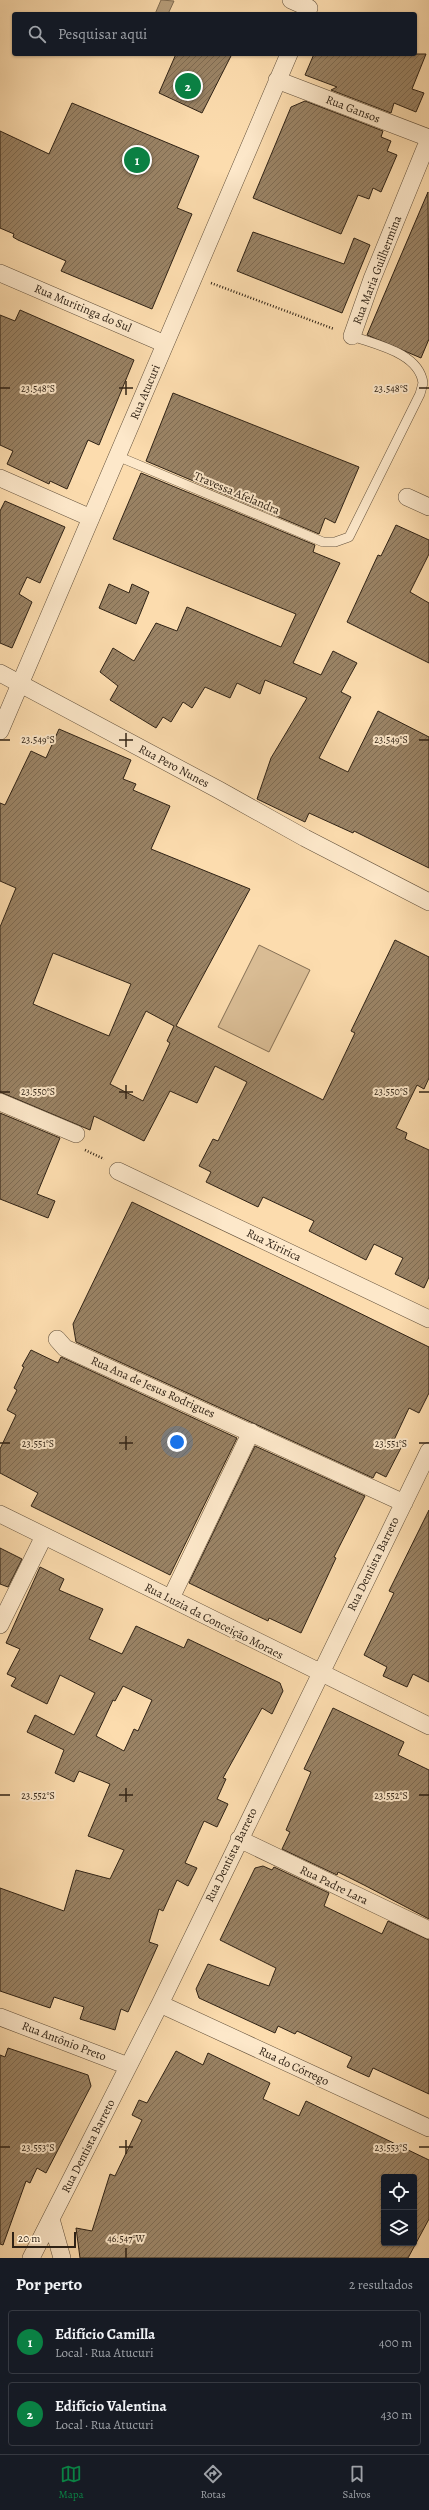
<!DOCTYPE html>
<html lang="pt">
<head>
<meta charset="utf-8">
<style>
  body { margin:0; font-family:Alegreya,serif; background:#242831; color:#f1f3f6 }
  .controls { position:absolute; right:12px; bottom:12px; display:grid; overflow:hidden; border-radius:4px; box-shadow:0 1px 3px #0004 }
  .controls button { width:36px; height:36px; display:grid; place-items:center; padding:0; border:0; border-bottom:1px solid #363941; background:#171b24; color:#f1f3f6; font:20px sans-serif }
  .scale { position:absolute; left:12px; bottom:10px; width:64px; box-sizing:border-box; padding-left:4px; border:2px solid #2f2215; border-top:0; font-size:11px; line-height:14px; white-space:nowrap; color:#2f2215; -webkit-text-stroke:3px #fde8ca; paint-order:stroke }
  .you { position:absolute; left:177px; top:1442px; width:14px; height:14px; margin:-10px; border:3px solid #fff; border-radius:50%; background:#1a73e8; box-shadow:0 0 0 6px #1a73e833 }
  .badge { display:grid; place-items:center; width:26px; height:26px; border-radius:50%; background:#0b8043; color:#fff; font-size:13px; font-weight:700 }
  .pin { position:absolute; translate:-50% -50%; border:2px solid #fff; box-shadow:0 1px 4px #0006 }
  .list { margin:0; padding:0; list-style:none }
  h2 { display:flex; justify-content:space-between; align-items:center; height:52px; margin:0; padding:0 16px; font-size:17px }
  h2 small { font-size:13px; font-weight:400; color:#9ea1a6 }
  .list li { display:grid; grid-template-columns:26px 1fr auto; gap:12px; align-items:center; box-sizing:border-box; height:64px; margin:0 8px 8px; padding:0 8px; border:1px solid #363941; border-radius:4px }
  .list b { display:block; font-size:15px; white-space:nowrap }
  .list p { margin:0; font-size:13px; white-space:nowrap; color:#9ea1a6 }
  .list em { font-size:13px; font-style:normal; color:#9ea1a6 }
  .icon { flex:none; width:22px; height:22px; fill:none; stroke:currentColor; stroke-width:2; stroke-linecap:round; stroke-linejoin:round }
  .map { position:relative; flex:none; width:429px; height:2258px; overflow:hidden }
  .search { position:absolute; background:#171b24; box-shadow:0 1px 3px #0004; left:12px; right:12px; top:12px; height:44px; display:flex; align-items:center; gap:10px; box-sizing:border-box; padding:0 14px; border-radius:4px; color:#9ea1a6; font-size:15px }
  .sheet { height:196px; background:#171b24 }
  nav { display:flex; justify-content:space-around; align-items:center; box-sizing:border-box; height:56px; border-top:1px solid #363941; background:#171b24; font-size:11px; color:#9ea1a6 }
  nav a { display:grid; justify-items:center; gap:2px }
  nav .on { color:#0b8043 }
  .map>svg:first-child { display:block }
</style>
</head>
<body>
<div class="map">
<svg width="429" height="2258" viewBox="0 0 429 2258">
  <defs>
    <pattern id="building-hatch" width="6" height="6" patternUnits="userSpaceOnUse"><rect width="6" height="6" fill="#9a8365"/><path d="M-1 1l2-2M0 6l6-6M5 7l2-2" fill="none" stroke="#7e6b52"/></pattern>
  </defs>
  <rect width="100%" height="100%" fill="#fcdcae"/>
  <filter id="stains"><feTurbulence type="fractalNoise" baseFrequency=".005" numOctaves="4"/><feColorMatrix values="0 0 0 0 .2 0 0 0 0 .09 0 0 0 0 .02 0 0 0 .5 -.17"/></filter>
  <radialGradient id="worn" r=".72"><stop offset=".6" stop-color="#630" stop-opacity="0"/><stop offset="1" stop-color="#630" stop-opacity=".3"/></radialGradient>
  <path fill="#d9bc94" stroke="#846f54" d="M 259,945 L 310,970 L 269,1052 L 218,1027 Z"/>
  <path fill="#b69d7a" stroke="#806c52" d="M 161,0 L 174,1 L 168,14 L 155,14 Z"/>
  <path fill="url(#building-hatch)" stroke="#2f2215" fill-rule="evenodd" d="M 176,54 L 232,54 L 202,113 L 159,93 Z
    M 314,54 L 426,54 L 412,89 L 424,93 L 416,112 L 394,103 L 391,113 L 331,90 L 337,87 L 305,75 Z
    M 305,101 L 383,131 L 381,137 L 391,141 L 387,151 L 397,155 L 381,192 L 373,188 L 369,199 L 358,195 L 341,234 L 253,198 L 291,107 Z
    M 72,103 L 199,156 L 177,208 L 192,214 L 152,309 L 61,271 L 66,261 L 18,240 L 13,237 L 14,234 L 0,228 L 0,131 L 49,154 Z
    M 428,192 L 429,339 L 421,358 L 367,335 Z
    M 253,232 L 344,264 L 354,238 L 370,245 L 342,313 L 237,271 Z
    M 20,310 L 134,360 L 99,445 L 88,440 L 67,489 L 50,481 L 49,484 L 7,464 L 13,451 L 0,445 L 0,315 L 15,321 Z
    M 173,393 L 359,467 L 335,523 L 325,518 L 319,534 L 146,461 Z
    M 141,473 L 315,545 L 313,552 L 340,563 L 293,663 L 321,675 L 333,651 L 357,663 L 341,692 L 351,697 L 319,758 L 348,772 L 378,711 L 429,737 L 429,868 L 366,837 L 354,831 L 353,833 L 309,813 L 305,822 L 257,799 L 271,758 L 307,698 L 265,680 L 260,694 L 237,683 L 230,698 L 205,687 L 192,708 L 183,702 L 171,722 L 163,717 L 156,728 L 110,700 L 118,686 L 100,672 L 113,648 L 134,661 L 156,623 L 177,631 L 187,607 L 281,647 L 296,614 L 113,539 Z
    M 5,501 L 65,527 L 40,583 L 27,577 L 19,594 L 32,602 L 12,648 L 0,643 L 0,511 Z
    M 396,525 L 429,540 L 429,554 L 410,592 L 429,603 L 429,663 L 347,622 L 378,555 L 381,556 Z
    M 109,584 L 129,593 L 132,584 L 149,592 L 136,624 L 99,608 Z
    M 59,729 L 131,760 L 123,779 L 136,784 L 133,790 L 170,806 L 151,849 L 250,889 L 176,1026 L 323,1100 L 355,1033 L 351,1031 L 395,940 L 429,957 L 429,1078 L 424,1089 L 417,1085 L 396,1128 L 407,1133 L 405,1139 L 429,1150 L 429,1277 L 424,1288 L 395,1274 L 403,1258 L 374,1244 L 366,1260 L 309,1231 L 314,1221 L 263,1197 L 258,1207 L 206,1182 L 211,1172 L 199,1166 L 213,1139 L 218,1141 L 247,1082 L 215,1066 L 197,1103 L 170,1091 L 144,1141 L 94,1116 L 90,1130 L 0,1092 L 0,927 L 16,888 L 0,881 L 0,803 L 5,805 L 31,751 L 46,758 ZM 53,953 L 131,984 L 109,1036 L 33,1004 ZM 146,1011 L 174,1026 L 167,1041 L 170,1043 L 143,1101 L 110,1084 Z
    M 0,1113 L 60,1138 L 37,1194 L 55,1201 L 48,1218 L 0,1199 Z
    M 132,1202 L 429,1347 L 429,1393 L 419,1413 L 409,1408 L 394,1440 L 403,1444 L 386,1477 L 376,1472 L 373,1478 L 76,1342 L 73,1324 Z
    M 31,1350 L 58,1363 L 61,1357 L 237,1438 L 170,1575 L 31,1506 L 38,1493 L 0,1473 L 0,1449 L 16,1415 L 7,1410 L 17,1390 L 14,1388 L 24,1367 L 22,1366 Z
    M 255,1446 L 365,1496 L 334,1557 L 336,1558 L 301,1633 L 269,1618 L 268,1621 L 189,1583 Z
    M 429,1510 L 429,1682 L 413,1674 L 407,1687 L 383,1676 L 387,1667 L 364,1655 L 394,1593 L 389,1591 Z
    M 0,1548 L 22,1559 L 8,1587 L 0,1584 Z
    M 40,1567 L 64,1579 L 59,1590 L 103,1609 L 89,1639 L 122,1654 L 136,1626 L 184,1648 L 188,1639 L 280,1683 L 283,1691 L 272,1714 L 262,1708 L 223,1778 L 226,1779 L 217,1799 L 228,1804 L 217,1827 L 204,1821 L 185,1863 L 197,1868 L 188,1886 L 177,1880 L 163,1911 L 159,1909 L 149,1942 L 158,1945 L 128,2012 L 121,2009 L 115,2030 L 80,2019 L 84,2007 L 54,1997 L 50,2008 L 0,1991 L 0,1888 L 64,1911 L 76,1870 L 110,1879 L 124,1850 L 88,1836 L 110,1784 L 79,1771 L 74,1782 L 55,1773 L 64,1750 L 27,1732 L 35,1715 L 74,1735 L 95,1693 L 60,1675 L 47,1704 L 11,1686 L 16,1678 L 7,1674 L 20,1649 L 6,1643 ZM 123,1686 L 152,1700 L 138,1731 L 134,1729 L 124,1751 L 96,1736 L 113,1700 L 115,1701 Z
    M 333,1708 L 404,1742 L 398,1755 L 429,1770 L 429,1919 L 364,1885 L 338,1872 L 337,1875 L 282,1849 L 290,1832 L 286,1830 L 311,1772 L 304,1769 Z
    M 263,1866 L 272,1870 L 274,1867 L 329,1893 L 324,1906 L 382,1934 L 388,1921 L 429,1940 L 429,2094 L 373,2068 L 369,2077 L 347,2067 L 352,2057 L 297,2031 L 295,2034 L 278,2026 L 275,2033 L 199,1998 L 196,1989 L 208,1964 L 269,1986 L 276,1968 L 220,1940 L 255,1868 Z
    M 8,2048 L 88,2075 L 91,2086 L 46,2173 L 37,2168 L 30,2183 L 26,2181 L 3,2245 L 0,2244 L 0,2055 L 5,2057 Z
    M 176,2051 L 203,2065 L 208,2053 L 270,2083 L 263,2099 L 299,2116 L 306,2101 L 429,2160 L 429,2219 L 408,2258 L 80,2258 L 76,2228 L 92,2231 L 110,2174 L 115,2176 L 142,2120 L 132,2115 L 139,2100 L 147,2103 ZM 384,2177 L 414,2177 L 414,2243 L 384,2243 Z"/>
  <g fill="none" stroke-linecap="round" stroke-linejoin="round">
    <defs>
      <path id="lane" d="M 117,456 L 323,542 L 335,542 L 349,537 L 420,394 L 423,383 C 419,353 377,345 352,336"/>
      <path id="street" d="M 291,0 L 309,8
        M 277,80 L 429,138
        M 0,273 L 165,344
        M 352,336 L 372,279 L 429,139
        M 0,478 L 91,518
        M 407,497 L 429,507
        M 0,673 L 219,790 L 305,838 L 429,902
        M 0,731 L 289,54
        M 0,1102 L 76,1134
        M 118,1171 L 429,1319
        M 57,1339 L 65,1348 L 404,1503
        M 0,1514 L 429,1726
        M 171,1598 L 251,1432
        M 0,1625 L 44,1536
        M 239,1839 L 429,1930
        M 160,2004 L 429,2128
        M 0,2017 L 128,2066
        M 51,2219 L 62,2258
        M 31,2258 L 160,2004 L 429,1451"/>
    </defs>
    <use href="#lane" stroke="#62503b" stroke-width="10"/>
    <use href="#street" stroke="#62503b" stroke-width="18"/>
    <path stroke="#2f2215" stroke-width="2.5" stroke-dasharray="1 2" stroke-linecap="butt" d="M 211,283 L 334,329
      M 85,1150 L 104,1159"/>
    <use href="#lane" stroke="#fde8ca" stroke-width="9"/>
    <use href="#street" stroke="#fde8ca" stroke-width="17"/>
  </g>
  <path fill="none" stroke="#2f2215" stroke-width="1.5" d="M 126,381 L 126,395M 0,388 L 10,388M 119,388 L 133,388M 419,388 L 429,388M 126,733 L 126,747M 0,740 L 10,740M 119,740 L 133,740M 419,740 L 429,740M 126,1085 L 126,1099M 0,1092 L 10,1092M 119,1092 L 133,1092M 419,1092 L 429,1092M 126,1436 L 126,1450M 0,1443 L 10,1443M 119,1443 L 133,1443M 419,1443 L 429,1443M 126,1788 L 126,1802M 0,1795 L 10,1795M 119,1795 L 133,1795M 419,1795 L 429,1795M 126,2140 L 126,2154M 0,2147 L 10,2147M 119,2147 L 133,2147M 419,2147 L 429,2147M 126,2248 L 126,2258"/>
  <g text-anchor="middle" stroke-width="4" stroke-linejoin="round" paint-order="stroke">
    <g font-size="12" fill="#2f2215" stroke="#fde8ca">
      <text transform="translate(353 109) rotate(21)" y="4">Rua Gansos</text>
      <text transform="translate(377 270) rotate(-69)" y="4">Rua Maria Guilhermina</text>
      <text transform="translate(83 308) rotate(23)" y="4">Rua Muritinga do Sul</text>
      <text transform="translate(145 392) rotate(-67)" y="4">Rua Atucuri</text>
      <text transform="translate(237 493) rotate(23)" y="4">Travessa Afelandra</text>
      <text transform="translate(174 766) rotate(28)" y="4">Rua Pero Nunes</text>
      <text transform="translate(274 1245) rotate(26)" y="4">Rua Xiririca</text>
      <text transform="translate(153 1387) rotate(24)" y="4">Rua Ana de Jesus Rodrigues</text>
      <text transform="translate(373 1564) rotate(-64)" y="4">Rua Dentista Barreto</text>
      <text transform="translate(214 1621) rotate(27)" y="4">Rua Luzia da Conceição Moraes</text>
      <text transform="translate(231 1855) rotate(-64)" y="4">Rua Dentista Barreto</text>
      <text transform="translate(334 1885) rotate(26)" y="4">Rua Padre Lara</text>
      <text transform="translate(64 2041) rotate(21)" y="4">Rua Antônio Preto</text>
      <text transform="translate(294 2066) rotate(25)" y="4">Rua do Córrego</text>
      <text transform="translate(88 2146) rotate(-63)" y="4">Rua Dentista Barreto</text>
    </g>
  </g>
  <g font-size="10" text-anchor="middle" fill="#2f2215" stroke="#fde8ca" stroke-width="4" stroke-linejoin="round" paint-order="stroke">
    <text x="38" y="392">23.548°S</text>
    <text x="391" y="392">23.548°S</text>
    <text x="38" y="743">23.549°S</text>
    <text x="391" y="743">23.549°S</text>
    <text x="38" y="1095">23.550°S</text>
    <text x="391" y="1095">23.550°S</text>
    <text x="38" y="1447">23.551°S</text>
    <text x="391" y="1447">23.551°S</text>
    <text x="38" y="1799">23.552°S</text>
    <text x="391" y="1799">23.552°S</text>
    <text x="38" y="2151">23.553°S</text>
    <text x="391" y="2151">23.553°S</text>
    <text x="126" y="2242">46.547°W</text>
  </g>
  <rect width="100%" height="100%" filter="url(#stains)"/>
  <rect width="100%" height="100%" fill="url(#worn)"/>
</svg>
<div class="controls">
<button><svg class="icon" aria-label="locate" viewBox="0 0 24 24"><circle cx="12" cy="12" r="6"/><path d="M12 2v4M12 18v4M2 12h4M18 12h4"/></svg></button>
<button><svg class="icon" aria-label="layers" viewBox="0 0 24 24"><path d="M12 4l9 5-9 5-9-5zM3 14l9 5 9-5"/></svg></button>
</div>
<div class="scale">20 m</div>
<div class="you"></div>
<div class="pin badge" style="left:137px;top:160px">1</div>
<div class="pin badge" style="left:188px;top:86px">2</div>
<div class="search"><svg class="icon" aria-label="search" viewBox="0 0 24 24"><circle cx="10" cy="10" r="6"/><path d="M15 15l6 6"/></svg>Pesquisar aqui</div>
</div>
<section class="sheet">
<h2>Por perto<small>2 resultados</small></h2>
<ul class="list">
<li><span class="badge">1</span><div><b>Edifício Camilla</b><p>Local · Rua Atucuri</p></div><em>400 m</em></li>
<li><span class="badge">2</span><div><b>Edifício Valentina</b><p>Local · Rua Atucuri</p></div><em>430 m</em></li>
</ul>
</section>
<nav>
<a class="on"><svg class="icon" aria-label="map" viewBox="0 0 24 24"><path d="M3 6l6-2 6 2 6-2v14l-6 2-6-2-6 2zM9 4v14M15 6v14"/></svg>Mapa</a>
<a><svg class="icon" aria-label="directions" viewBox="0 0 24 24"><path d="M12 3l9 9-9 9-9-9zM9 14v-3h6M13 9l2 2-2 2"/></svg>Rotas</a>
<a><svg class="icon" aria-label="saved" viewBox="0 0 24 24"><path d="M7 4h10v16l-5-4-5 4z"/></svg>Salvos</a>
</nav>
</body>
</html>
